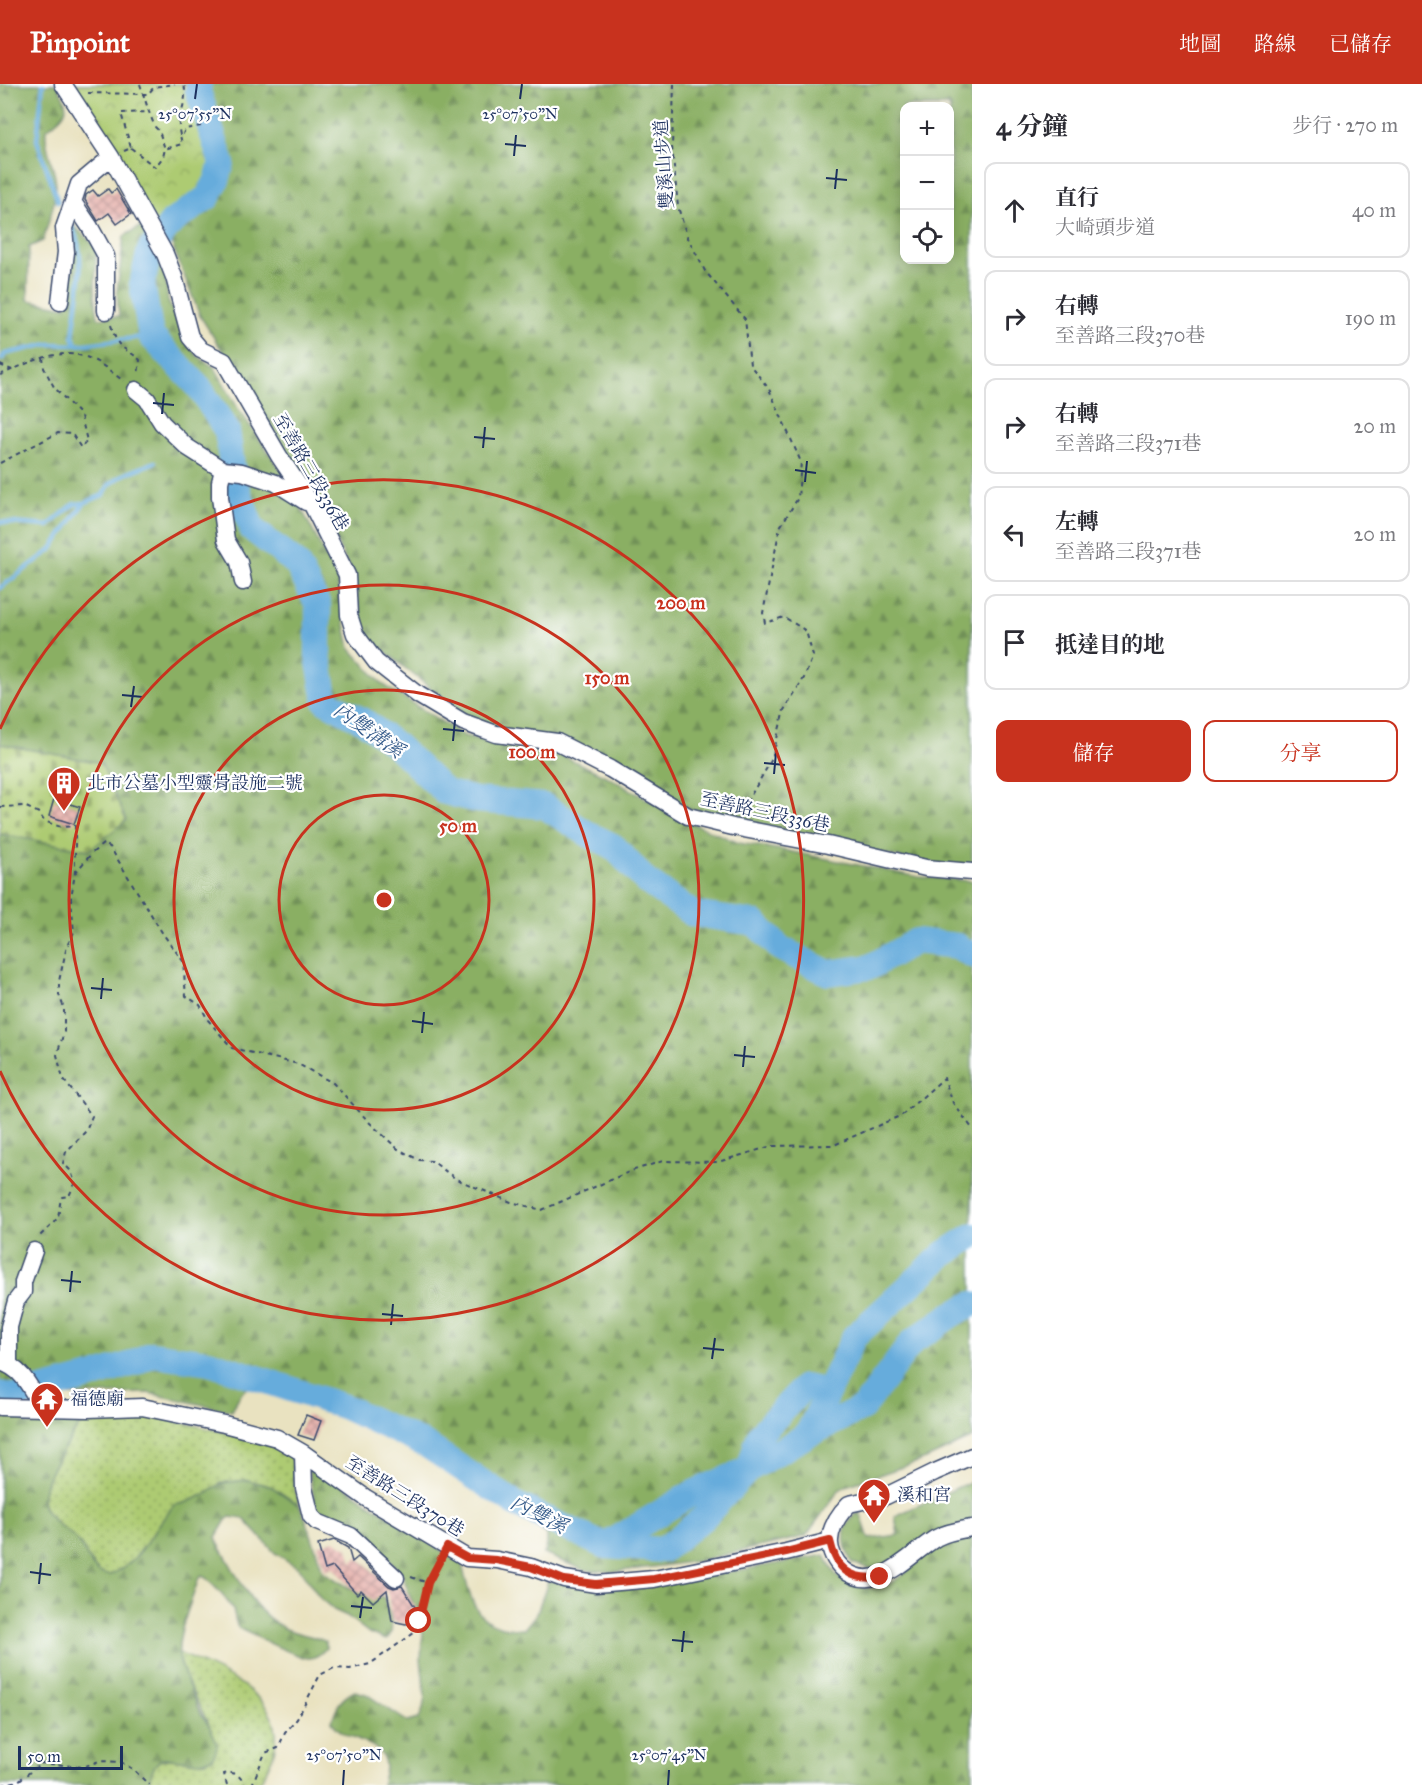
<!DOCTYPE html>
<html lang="zh-TW">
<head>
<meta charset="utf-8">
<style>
  body { margin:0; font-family:"IM FELL Great Primer","Noto Serif TC",serif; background:#f7f7f7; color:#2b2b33 }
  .controls { position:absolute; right:18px; top:18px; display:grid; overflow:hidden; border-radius:12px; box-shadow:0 3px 15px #0003 }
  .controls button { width:54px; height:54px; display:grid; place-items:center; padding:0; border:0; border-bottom:2px solid #e1e1e2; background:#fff; color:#2b2b33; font:30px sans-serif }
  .scale { position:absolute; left:18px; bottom:15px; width:105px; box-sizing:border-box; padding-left:6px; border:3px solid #1b2f5e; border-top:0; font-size:16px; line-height:21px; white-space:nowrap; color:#1b2f5e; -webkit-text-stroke:4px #fff; paint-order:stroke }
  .stop { position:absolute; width:18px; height:18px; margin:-14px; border:4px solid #c8321e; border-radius:50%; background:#fff }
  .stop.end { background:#c8321e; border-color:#fff; box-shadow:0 2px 6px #0008 }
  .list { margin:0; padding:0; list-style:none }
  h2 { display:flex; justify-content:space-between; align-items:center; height:78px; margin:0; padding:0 24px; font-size:26px }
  h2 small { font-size:20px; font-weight:400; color:#7c7c81 }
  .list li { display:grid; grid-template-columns:39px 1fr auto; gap:18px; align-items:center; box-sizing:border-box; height:96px; margin:0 12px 12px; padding:0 12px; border:2px solid #e1e1e2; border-radius:12px }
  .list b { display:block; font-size:22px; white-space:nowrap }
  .list p { margin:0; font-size:20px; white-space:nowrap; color:#7c7c81 }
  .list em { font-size:20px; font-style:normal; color:#7c7c81 }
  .actions { display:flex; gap:12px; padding:18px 24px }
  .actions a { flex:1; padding:14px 0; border:2px solid #c8321e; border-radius:12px; text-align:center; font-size:21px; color:#c8321e }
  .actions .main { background:#c8321e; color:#fff }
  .icon { flex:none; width:33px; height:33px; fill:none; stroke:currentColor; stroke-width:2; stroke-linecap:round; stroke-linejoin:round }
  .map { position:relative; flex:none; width:972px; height:1701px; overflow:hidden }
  header { display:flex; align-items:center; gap:36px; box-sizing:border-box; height:84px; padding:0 30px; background:#c8321e; color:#fff }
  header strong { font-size:28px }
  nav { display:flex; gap:33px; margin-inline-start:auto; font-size:21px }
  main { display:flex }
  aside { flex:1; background:#fff }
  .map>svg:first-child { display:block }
</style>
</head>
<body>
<header>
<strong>Pinpoint</strong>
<nav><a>地圖</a><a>路線</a><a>已儲存</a></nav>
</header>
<main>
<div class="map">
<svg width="972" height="1701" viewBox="0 0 972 1701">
  <defs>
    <pattern id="grass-dots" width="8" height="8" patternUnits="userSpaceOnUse" patternTransform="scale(1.5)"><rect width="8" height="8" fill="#adcb72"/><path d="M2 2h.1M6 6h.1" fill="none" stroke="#8ca561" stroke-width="1.8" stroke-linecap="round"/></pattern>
    <pattern id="forest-firs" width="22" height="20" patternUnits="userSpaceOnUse" patternTransform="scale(1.5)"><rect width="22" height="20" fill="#8aaf64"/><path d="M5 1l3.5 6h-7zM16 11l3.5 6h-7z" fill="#708f56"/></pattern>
    <pattern id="cemetery-stones" width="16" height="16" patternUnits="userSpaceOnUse" patternTransform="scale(1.5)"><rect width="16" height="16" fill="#adcb72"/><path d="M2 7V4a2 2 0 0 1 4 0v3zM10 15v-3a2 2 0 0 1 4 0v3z" fill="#8ca561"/></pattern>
    <pattern id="park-crowns" width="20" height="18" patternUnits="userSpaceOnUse" patternTransform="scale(1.5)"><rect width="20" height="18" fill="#adcb72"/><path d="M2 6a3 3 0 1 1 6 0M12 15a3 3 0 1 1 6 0" fill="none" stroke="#8ca561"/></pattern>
    <pattern id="building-cross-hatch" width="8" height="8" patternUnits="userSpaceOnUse" patternTransform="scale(1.5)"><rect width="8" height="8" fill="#e6b1ab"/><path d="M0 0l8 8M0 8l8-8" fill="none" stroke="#ba908e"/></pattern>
  </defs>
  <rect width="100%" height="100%" fill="#fff"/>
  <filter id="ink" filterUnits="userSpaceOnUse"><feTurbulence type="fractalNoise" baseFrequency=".0167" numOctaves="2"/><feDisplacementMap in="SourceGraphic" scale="12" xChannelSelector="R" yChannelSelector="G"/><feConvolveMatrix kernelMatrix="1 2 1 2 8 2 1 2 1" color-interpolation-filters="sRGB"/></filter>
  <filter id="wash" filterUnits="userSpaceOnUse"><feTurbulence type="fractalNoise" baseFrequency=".008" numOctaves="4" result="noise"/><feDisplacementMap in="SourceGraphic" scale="24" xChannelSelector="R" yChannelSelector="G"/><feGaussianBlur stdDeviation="1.35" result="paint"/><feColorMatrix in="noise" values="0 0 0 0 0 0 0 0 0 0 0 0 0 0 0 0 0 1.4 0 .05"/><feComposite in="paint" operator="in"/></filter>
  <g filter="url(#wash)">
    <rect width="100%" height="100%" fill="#e9e2c0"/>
    <path fill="url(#grass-dots)" stroke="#647d68" stroke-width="1.5" d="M 87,1330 L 153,1332 L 281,1361 L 291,1370 L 295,1406 L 300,1422 L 272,1403 L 248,1396 L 221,1399 L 208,1409 L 185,1419 L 174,1422 C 157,1440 134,1491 105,1491 C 90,1484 88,1469 77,1457 C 67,1446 50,1437 44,1424 C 33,1404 75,1348 87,1330 Z
      M 178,1569 C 211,1583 272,1606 276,1648 C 278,1665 267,1687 258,1701 L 149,1701 C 151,1660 180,1680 206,1677 L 217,1661 C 206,1629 185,1602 178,1569 Z"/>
    <path fill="url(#forest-firs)" stroke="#526f61" stroke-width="1.5" fill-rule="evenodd" d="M 0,0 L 57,0 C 71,27 69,27 46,46 C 44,64 55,82 56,101 C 57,117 47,141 43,157 L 29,163 L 28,216 L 66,223 L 75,143 L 96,163 L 95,211 L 98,234 L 119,232 L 117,208 L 124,152 L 140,143 L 148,149 L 164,179 L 168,217 L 180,244 L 196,271 L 215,284 L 239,326 L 283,389 L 337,494 L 341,522 L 350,564 L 382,600 L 464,652 L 522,666 L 557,669 L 610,694 L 682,735 L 739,759 L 782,766 L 919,793 L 972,797 L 972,1354 L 926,1375 L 846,1402 L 839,1406 L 806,1452 L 698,1477 L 613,1488 L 584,1486 L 544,1470 L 547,1461 L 547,1451 L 492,1405 L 277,1298 C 250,1294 243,1304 231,1327 L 148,1309 L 0,1313 L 0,750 L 89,766 L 101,679 L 0,660 Z
      M 76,0 L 972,0 L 972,784 L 928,780 L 689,725 L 619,683 L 467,634 L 365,551 L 353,490 L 297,383 L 200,232 L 149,101 ZM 904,22 L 950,22 L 950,176 L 904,176 Z
      M 48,1329 L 87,1330 C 75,1348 33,1404 44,1424 C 51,1439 70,1447 80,1460 C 88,1472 93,1492 110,1491 C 141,1479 153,1444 174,1421 L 185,1419 L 208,1409 L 221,1399 L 248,1396 L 272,1403 L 300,1422 L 307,1438 L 323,1488 L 348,1503 L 366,1512 L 384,1513 C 387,1526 398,1547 386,1556 L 369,1549 L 347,1532 L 334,1526 L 320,1514 L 302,1488 L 296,1482 L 275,1469 L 244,1435 L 230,1433 L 226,1436 L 216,1453 L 218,1459 C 237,1490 252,1529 286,1545 C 299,1551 314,1551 326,1558 L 326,1564 C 322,1569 317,1573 310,1574 C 298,1575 254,1551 240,1545 C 234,1539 236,1533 233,1526 C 226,1513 216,1504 206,1494 L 202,1492 L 198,1496 C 192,1519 172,1557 181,1581 C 186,1595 192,1610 198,1624 C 204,1636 215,1647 217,1661 C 217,1666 215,1670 212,1674 L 198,1678 L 165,1674 C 153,1678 150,1690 149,1701 L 0,1701 L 0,1332 L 20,1333 L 28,1341 C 38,1340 43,1339 48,1329 Z
      M 307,1378 L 462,1480 C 471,1519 476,1546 524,1545 L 537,1529 L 548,1497 L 651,1502 L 825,1471 C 832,1487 837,1497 855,1502 C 892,1513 910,1481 937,1462 C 947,1455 961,1453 972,1449 L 972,1701 L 382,1701 C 382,1695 385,1688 385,1682 C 384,1654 340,1657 332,1637 C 336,1622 341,1614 355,1607 L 366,1610 L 408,1638 L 419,1635 L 423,1624 L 425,1612 L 421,1575 L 423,1548 L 402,1490 L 375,1460 L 318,1433 Z
      M 972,1397 L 972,1438 L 878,1487 L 852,1479 C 842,1460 839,1441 860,1428 L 869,1455 L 898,1451 L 895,1432 Z"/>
    <path fill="url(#cemetery-stones)" stroke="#647d68" stroke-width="1.5" d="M 0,660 L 101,679 L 126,736 L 90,766 L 0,750 Z"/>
    <path fill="url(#park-crowns)" stroke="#647d68" stroke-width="1.5" d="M 72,0 L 191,0 L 216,81 L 209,99 L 191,117 L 168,133 L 160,149 Z"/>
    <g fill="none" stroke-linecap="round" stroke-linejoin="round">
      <path stroke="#66acdc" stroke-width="4.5" d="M 43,0 L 37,56 L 58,118
        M 71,141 C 89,172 76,218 73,253 L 77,261 L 151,252
        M 2,275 L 5,270 L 49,260 L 77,261
        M 228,395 L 234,396
        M 0,438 L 48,442 L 74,420 L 84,419
        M 0,504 L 51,466 L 84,419 L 103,411 L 109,401 L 123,391 L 155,378"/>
      <path stroke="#66acdc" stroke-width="26" d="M 199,0 L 198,7 L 222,79 L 217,96 L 208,113 L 172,138 L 150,166 L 142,200 L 151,252 L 199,303 L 227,347 L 234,396 L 252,445 L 297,480 L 318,521 L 318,572 L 326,617 L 365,638 L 397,662 L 445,708 L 476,716 L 544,722 L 590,751 L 613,762 L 646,797 L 693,830 L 755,839 L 780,864 L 828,889 L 870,883 L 916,857 L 957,862 L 972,871
        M 0,1310 L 14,1313 L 91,1293 L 134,1279 L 152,1270 L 209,1278 L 345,1323 L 426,1361 L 517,1421 L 605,1462 L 663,1466 L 703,1434 L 749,1385 L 807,1351 L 854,1253 L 944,1170 L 972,1152
        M 807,1351 L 863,1324 L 912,1258 L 951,1231 L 972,1220
        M 605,1462 L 693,1409 L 749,1385 L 760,1350 L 804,1303 L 827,1307"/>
    </g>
    <g id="blocks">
      <path fill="url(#building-cross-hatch)" d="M 108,105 L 111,109 L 116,105 L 131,130 L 117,140 L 109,129 L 98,137 L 85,116 L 86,111 L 93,106 L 98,112 Z
        M 54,715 L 80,723 L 74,740 L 49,732 Z
        M 306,1331 L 321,1337 L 314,1356 L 298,1351 Z
        M 334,1456 L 348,1464 L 352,1478 L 358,1473 L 389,1502 L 394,1504 L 402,1502 L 415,1523 L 418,1537 L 406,1540 L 392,1537 L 387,1506 L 373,1518 L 361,1506 L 357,1510 L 333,1483 L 325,1486 L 318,1461 Z"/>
    </g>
  </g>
  <g filter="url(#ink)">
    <use href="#blocks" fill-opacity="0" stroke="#3a4a6d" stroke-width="1.5"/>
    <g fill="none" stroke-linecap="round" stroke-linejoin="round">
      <defs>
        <path id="minor" d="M 63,0 L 111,73 L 165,170 L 174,193 L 190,253 L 201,266 L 224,277 L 279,372 L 312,421 L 347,491 L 349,531 L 355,550 L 376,578 L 418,611 L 463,638 L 496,650 L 557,658 L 610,685 L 688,732 L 733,743 L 828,761 L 926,784 L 972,788
          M 60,218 L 66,168 L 64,144 L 73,118
          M 106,227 L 106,172 L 90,143 L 73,118 L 79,100 L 111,73
          M 136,306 L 147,315 L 162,339 L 187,363 L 223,386 L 242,388 L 276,399 L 306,418
          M 223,386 L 220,398 L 220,413 L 226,456 L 239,478 L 243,498
          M 0,1278 C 23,1284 31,1305 42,1324
          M 9,1280 L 9,1243 L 16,1217 L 23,1208 L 23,1198 L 34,1167
          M 0,1323 L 88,1325 L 142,1323 L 224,1340 L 277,1354 L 303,1369 L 366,1414 L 467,1474 L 497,1476 L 531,1483 L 564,1495 L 596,1500 L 654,1495 L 786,1468 L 830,1457
          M 303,1369 L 304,1404 L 311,1432 L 317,1438 L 351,1452 L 396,1494
          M 972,1372 L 935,1388 L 886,1412 L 849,1420 C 839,1430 831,1441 830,1456 C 829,1466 835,1478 843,1485 C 876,1513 909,1470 936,1454 C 947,1448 960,1446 972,1444"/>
      </defs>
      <use href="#minor" stroke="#3a4a6d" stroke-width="19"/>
      <path stroke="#3a4a6d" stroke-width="2" stroke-dasharray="4.5 4.5" stroke-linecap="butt" d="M 140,0 L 149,28 L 155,43 L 159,47 L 165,65
        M 674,0 L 672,63 L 678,123 L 687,152 L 705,187 L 745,235 L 750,281 L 769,305 L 801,378 L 798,414 L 780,443 L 763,529 L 765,539 L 784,533 L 806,547 L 813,572 L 804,594 L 784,626 L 772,675 L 740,730
        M 88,9 L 148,10 L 154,3 L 175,0
        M 180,51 C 175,31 189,21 184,0
        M 131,64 L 155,83 L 163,73 L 165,65 L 182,60 L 180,51 L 183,50 L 185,45 L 201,42
        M 124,67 L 131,64 L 121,29 L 149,28
        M 111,241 C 119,269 122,260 140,276 L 138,291
        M 0,281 L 12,286
        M 0,291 C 31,278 64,259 97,278 C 106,283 115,291 124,297
        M 0,379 L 58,349 L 72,350 L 81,364 L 87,357 L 81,332 L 54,303 L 44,284 L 43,273
        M 0,723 L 24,722 L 39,729 L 44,737 L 61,743 L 75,742 L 75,789 L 71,814 L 74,848 L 67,862 L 59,897 L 59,911 L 64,924 L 64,948 L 57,971 L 63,995 L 92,1032 L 86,1047 L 66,1068 L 63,1079 L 71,1087 L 75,1099 L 69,1112 L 62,1113 C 59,1119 60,1126 58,1132 C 54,1141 44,1147 38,1154
        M 75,789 L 92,769 L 103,760 L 110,763 L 163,850 L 183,877 L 186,912 L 200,921 L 208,936 L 232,964 L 298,980 L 333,999 L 370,1039 L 398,1065 L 419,1076 L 432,1077 L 456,1095 L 511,1118 L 542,1126 L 631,1087 L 663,1077 L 718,1078 L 772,1062 L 834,1061 L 902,1031 L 944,994 L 953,1019 L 972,1044
        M 411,1493 L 428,1499
        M 2,1701 L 18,1697 L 42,1679 L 83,1683 L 99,1677 L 121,1678 L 134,1686 L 149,1701
        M 227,1701 L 224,1690 C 234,1687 241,1691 244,1701
        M 252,1701 L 265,1669 L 278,1664 L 285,1649 L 297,1635 L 320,1591 L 334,1584 L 350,1585 L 370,1580 L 414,1549 L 419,1537 L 428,1499 L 440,1476"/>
      <use href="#minor" stroke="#fff" stroke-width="16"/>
    </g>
  </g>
  <g fill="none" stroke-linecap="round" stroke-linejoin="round" filter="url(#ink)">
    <path stroke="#c8321e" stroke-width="8" d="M 419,1537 L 428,1499 L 447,1463 L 467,1474 L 496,1476 L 531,1483 L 564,1496 L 596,1500 L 654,1495 L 786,1468 L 830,1457 C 836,1485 850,1497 880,1493"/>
  </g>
  <path fill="none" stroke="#1b2f5e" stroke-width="2" d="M 195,15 L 197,0M 520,15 L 522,0M 505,60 L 526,62M 514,72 L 516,51M 826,94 L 847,96M 835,105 L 837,85M 153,319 L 174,321M 162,330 L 164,309M 474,353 L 495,355M 483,364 L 485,343M 795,386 L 816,389M 805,398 L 807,377M 122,611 L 143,613M 131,623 L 134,602M 443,645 L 464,647M 453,657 L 455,636M 764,679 L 785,681M 774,690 L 776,669M 91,904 L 112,906M 101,915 L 103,894M 412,937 L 433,940M 422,949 L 424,928M 734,971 L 755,973M 743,983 L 745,962M 61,1196 L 81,1198M 70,1208 L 72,1187M 382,1230 L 403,1232M 391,1241 L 393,1220M 703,1264 L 724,1266M 712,1275 L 715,1254M 30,1488 L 51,1491M 39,1500 L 41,1479M 351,1522 L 372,1524M 360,1534 L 363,1513M 672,1556 L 693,1558M 682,1568 L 684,1547M 343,1701 L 344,1686M 668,1701 L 669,1686"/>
  <g fill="none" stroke="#c8321e" stroke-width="3">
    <circle cx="384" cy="816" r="105"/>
    <circle cx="384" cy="816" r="210"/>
    <circle cx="384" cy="816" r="315"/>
    <path d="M0 645A420 420 0 1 1 0 987"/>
  </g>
  <defs>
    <symbol id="building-pin" viewBox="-11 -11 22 30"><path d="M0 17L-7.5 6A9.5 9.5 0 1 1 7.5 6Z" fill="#c8321e" stroke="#fff"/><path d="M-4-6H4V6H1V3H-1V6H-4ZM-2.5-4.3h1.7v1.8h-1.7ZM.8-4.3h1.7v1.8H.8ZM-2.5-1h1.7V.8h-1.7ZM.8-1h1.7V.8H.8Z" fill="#fff"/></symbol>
    <symbol id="temple-pin" viewBox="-11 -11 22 30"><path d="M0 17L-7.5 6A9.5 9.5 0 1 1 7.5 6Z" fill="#c8321e" stroke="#fff"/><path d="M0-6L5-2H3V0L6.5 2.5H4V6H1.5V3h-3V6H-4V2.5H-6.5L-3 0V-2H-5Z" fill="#fff"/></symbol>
  </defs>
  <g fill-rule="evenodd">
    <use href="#building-pin" x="45" y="680" width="38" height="52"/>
    <use href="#temple-pin" x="28" y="1296" width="38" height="52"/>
    <use href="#temple-pin" x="855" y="1392" width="38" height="52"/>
  </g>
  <g text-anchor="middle" stroke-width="4.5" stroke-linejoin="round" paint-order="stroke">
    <g font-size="18" fill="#1b2f5e" stroke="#fff">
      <text transform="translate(664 80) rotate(-94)" y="6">雙溪山步道</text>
      <text transform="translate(311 388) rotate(60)" y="6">至善路三段336巷</text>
      <text transform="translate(765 728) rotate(12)" y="6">至善路三段336巷</text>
      <text transform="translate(405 1412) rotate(32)" y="6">至善路三段370巷</text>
    </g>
    <g font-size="18" fill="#1b2f5e" stroke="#fff" text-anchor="start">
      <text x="87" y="705">北市公墓小型靈骨設施二號</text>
      <text x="70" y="1321">福德廟</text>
      <text x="897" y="1417">溪和宮</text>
    </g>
    <g font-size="20" font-style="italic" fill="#355b8a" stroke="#fff">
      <text transform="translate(369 646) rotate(35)" y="7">內雙溝溪</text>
      <text transform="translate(539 1430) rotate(27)" y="7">內雙溪</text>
    </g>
  </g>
  <g font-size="15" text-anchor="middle" fill="#1b2f5e" stroke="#fff" stroke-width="4.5" stroke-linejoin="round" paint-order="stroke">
    <text x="195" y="35">25°07'55"N</text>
    <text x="520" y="35">25°07'50"N</text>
    <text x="344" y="1676">25°07'50"N</text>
    <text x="669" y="1676">25°07'45"N</text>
  </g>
  <circle cx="384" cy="816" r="9" fill="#c8321e" stroke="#fff" stroke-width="3"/>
  <g font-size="18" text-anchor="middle" font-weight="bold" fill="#c8321e" stroke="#fff" stroke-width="4.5" stroke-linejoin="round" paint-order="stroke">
    <text x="681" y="525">200 m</text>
    <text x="607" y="600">150 m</text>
    <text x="532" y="674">100 m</text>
    <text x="458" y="748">50 m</text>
  </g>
</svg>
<div class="controls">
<button>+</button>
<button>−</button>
<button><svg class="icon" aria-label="locate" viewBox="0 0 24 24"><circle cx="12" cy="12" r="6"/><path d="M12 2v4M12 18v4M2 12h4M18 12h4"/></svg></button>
</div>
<div class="scale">50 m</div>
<div class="stop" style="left:419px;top:1537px"></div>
<div class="stop end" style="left:880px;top:1493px"></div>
</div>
<aside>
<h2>4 分鐘<small>步行 · 270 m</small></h2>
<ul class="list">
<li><svg class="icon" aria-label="ahead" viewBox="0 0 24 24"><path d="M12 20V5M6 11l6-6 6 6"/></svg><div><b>直行</b><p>大崎頭步道</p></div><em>40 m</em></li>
<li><svg class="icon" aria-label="right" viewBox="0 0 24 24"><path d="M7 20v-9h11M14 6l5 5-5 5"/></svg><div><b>右轉</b><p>至善路三段370巷</p></div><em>190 m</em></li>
<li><svg class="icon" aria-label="right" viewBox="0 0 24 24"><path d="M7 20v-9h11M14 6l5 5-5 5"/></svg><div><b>右轉</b><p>至善路三段371巷</p></div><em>20 m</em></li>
<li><svg class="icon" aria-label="left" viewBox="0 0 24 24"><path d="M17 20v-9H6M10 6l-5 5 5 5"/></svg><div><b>左轉</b><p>至善路三段371巷</p></div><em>20 m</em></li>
<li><svg class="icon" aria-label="arrive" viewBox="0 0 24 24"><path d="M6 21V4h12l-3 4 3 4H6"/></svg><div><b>抵達目的地</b></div></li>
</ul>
<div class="actions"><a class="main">儲存</a><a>分享</a></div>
</aside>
</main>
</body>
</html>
